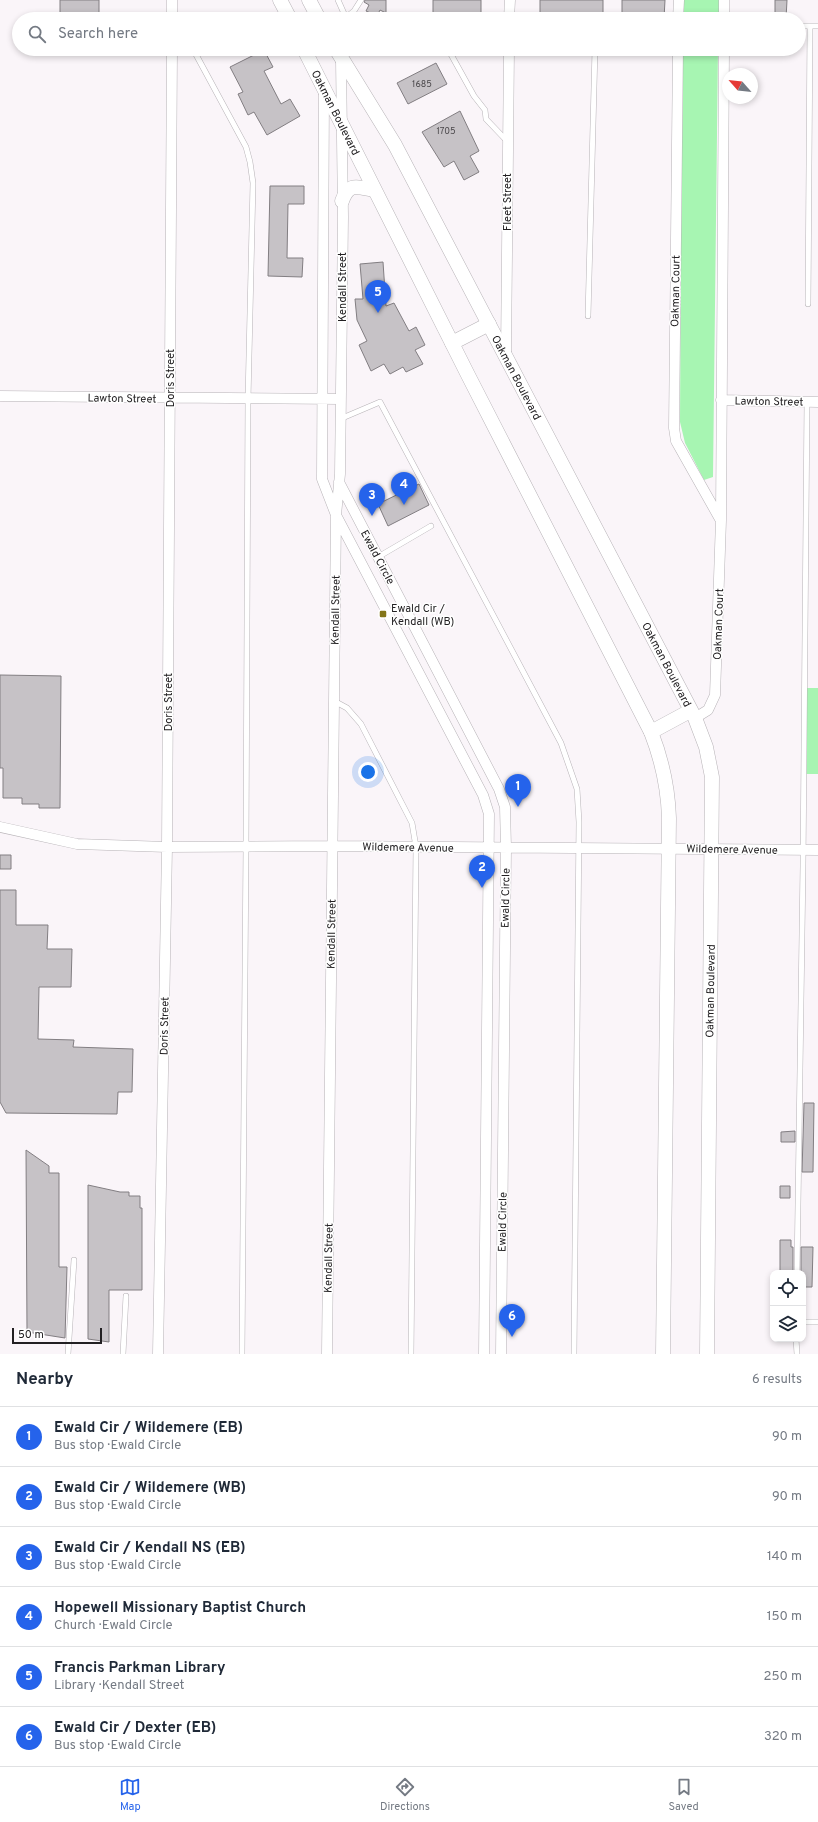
<!DOCTYPE html>
<html lang="en">
<head>
<meta charset="utf-8">
<style>
  body { margin:0; font-family:Overpass,sans-serif; background:#f2f2f3; color:#1f2937 }
  .controls { position:absolute; right:12px; bottom:12px; display:grid; overflow:hidden; border-radius:8px; box-shadow:0 2px 6px #0003 }
  .controls button { width:36px; height:36px; display:grid; place-items:center; padding:0; border:0; border-bottom:1px solid #e0e1e3; background:#fff; color:#1f2937; font:20px sans-serif }
  .compass { position:absolute; left:722px; top:68px; width:36px; height:36px; border-radius:50%; background:#fff; box-shadow:0 2px 6px #0003; rotate:297deg }
  .scale { position:absolute; left:12px; bottom:10px; width:90px; box-sizing:border-box; padding-left:4px; border:2px solid #222022; border-top:0; font-size:11px; line-height:14px; white-space:nowrap; color:#222022; -webkit-text-stroke:3px #fff; paint-order:stroke }
  .you { position:absolute; left:368px; top:772px; width:14px; height:14px; margin:-10px; border:3px solid #fff; border-radius:50%; background:#1a73e8; box-shadow:0 0 0 6px #1a73e833 }
  .badge { display:grid; place-items:center; width:26px; height:26px; border-radius:50%; background:#2563eb; color:#fff; font-size:13px; font-weight:700 }
  .pin { position:absolute; translate:-50% -33px; filter:drop-shadow(0 1px 2px #0008) }
  .pin::after { content:''; position:absolute; top:21px; width:14px; height:12px; background:inherit; clip-path:polygon(0 0,100% 0,50% 100%) }
  .list { margin:0; padding:0; list-style:none }
  h2 { display:flex; justify-content:space-between; align-items:center; height:52px; margin:0; padding:0 16px; font-size:17px }
  h2 small { font-size:13px; font-weight:400; color:#747a83 }
  .list li { display:grid; grid-template-columns:26px 1fr auto; gap:12px; align-items:center; box-sizing:border-box; height:60px; padding:0 16px; border-top:1px solid #e0e1e3 }
  .list b { display:block; font-size:15px; white-space:nowrap }
  .list p { margin:0; font-size:13px; white-space:nowrap; color:#747a83 }
  .list em { font-size:13px; font-style:normal; color:#747a83 }
  .icon { flex:none; width:22px; height:22px; fill:none; stroke:currentColor; stroke-width:2; stroke-linecap:round; stroke-linejoin:round }
  .map { position:relative; flex:none; width:818px; height:1354px; overflow:hidden }
  .search { position:absolute; background:#fff; box-shadow:0 2px 6px #0003; left:12px; right:12px; top:12px; height:44px; display:flex; align-items:center; gap:10px; box-sizing:border-box; padding:0 14px; border-radius:22px; color:#747a83; font-size:15px }
  .sheet { height:412px; background:#fff }
  nav { display:flex; justify-content:space-around; align-items:center; box-sizing:border-box; height:56px; border-top:1px solid #e0e1e3; background:#fff; font-size:11px; color:#747a83 }
  nav a { display:grid; justify-items:center; gap:2px }
  nav .on { color:#2563eb }
  .map>svg:first-child { display:block }
</style>
</head>
<body>
<div class="map">
<svg width="818" height="1354" viewBox="0 0 818 1354">
  <rect width="100%" height="100%" fill="#faf5f9"/>
  <path fill="#a7f5b2" d="M 682,0 L 719,0 L 719,19 L 682,19 Z
    M 682,49 L 718,49 L 713,477 L 704,480 L 685,443 L 680,422 Z
    M 806,688 L 818,688 L 818,774 L 805,774 Z"/>
  <path fill="#c6c2c6" stroke="#827e82" d="M 60,0 L 99,0 L 99,13 L 60,14 Z
    M 365,0 L 386,0 L 386,13 L 380,10 L 377,16 L 366,11 L 369,5 L 364,2 Z
    M 433,0 L 481,0 L 481,19 L 433,19 Z
    M 540,0 L 603,0 L 603,16 L 540,15 Z
    M 622,0 L 665,0 L 664,19 L 627,19 L 627,17 L 622,17 Z
    M 775,0 L 787,0 L 786,19 L 775,19 Z
    M 264,50 L 273,67 L 264,71 L 281,104 L 290,99 L 300,116 L 267,135 L 254,112 L 248,115 L 238,94 L 243,92 L 230,67 Z
    M 436,63 L 447,84 L 408,104 L 397,83 Z
    M 460,111 L 479,151 L 470,156 L 479,172 L 464,180 L 454,161 L 444,167 L 422,132 Z
    M 270,186 L 304,186 L 304,204 L 288,204 L 287,258 L 303,258 L 302,277 L 268,276 Z
    M 383,262 L 386,306 L 394,303 L 409,331 L 416,327 L 425,345 L 415,350 L 423,364 L 406,372 L 403,367 L 390,374 L 384,364 L 371,371 L 359,345 L 367,341 L 357,320 L 355,299 L 363,299 L 360,264 Z
    M 419,484 L 429,505 L 388,526 L 378,504 Z
    M 0,675 L 61,676 L 60,808 L 39,808 L 39,804 L 22,804 L 22,798 L 3,798 L 3,768 L 0,768 Z
    M 0,855 L 11,855 L 11,869 L 0,869 Z
    M 0,890 L 16,890 L 16,925 L 48,925 L 47,949 L 72,949 L 71,987 L 39,987 L 38,1039 L 74,1040 L 73,1047 L 133,1049 L 132,1092 L 118,1092 L 117,1114 L 6,1113 L 0,1102 Z
    M 804,1103 L 814,1103 L 813,1172 L 802,1172 Z
    M 795,1131 L 795,1142 L 781,1142 L 781,1132 Z
    M 26,1150 L 49,1166 L 49,1173 L 59,1173 L 59,1267 L 67,1267 L 65,1338 L 27,1332 Z
    M 88,1185 L 120,1192 L 129,1192 L 129,1196 L 140,1196 L 140,1208 L 142,1208 L 142,1290 L 109,1290 L 109,1342 L 88,1339 Z
    M 780,1186 L 790,1186 L 790,1198 L 780,1198 Z
    M 780,1240 L 791,1240 L 791,1247 L 793,1247 L 793,1273 L 780,1273 Z
    M 801,1247 L 813,1247 L 812,1287 L 803,1287 L 803,1273 L 801,1273 Z"/>
  <g fill="none" stroke-linecap="round" stroke-linejoin="round">
    <defs>
      <path id="lane" d="M 338,0 L 346,18
        M 344,19 L 354,11 L 361,0
        M 799,26 L 818,26
        M 193,49 L 246,147 L 250,162 L 253,183 L 248,399 L 246,847 L 242,1354
        M 448,49 L 474,96 L 485,110 L 486,119 L 507,141
        M 808,304 L 810,26
        M 588,316 L 595,49
        M 340,419 L 380,402 L 561,743 L 577,789 L 579,822 L 574,1354
        M 378,557 L 431,526
        M 334,701 L 347,708 L 361,724 L 412,823 L 416,847 L 411,1354
        M 797,1273 L 803,866 L 807,402
        M 803,1322 L 818,1322
        M 796,1339 L 797,1354
        M 68,1354 L 74,1260
        M 123,1354 L 126,1296"/>
      <path id="street" d="M 172,19 L 172,0
        M 509,19 L 510,0
        M 678,19 L 679,0
        M 724,19 L 724,0
        M 678,49 L 674,428 L 676,441 L 720,519
        M 324,92 L 322,479 L 336,515 L 483,795 L 489,814 L 484,1354
        M 506,355 L 509,49
        M 0,396 L 340,399
        M 721,400 L 818,402
        M 339,482 L 499,789 L 505,807 L 506,848 L 501,1354
        M 695,718 L 708,710 L 715,695 L 721,520 L 724,49
        M 0,827 L 77,844 L 167,847 L 332,846 L 818,850
        M 158,1354 L 167,847 L 172,49
        M 327,1354 L 336,515 L 340,474 L 341,391 L 343,217 L 341,59"/>
      <g id="secondary">
        <path d="M 280,0 L 290,19"/>
        <path d="M 309,0 L 319,19"/>
        <path id="s1" d="M 304,49 L 468,375 L 651,732 C 662,760 668,787 669,818 L 663,1354"/>
        <path id="s2" d="M 336,49 L 395,145 L 695,718 L 706,747 L 712,777 L 707,1354"/>
        <path d="M 342,201 C 349,182 357,187 374,190"/>
        <path d="M 452,343 L 489,324"/>
        <path d="M 651,732 L 690,711"/>
      </g>
    </defs>
    <use href="#lane" stroke="#b7b3b7" stroke-width="6"/>
    <use href="#street" stroke="#b7b3b7" stroke-width="11"/>
    <use href="#secondary" stroke="#b7b3b7" stroke-width="15"/>
    <use href="#lane" stroke="#fff" stroke-width="5"/>
    <use href="#street" stroke="#fff" stroke-width="10"/>
    <use href="#secondary" stroke="#fff" stroke-width="14"/>
  </g>
  <rect fill="#84761a" stroke="#fff" stroke-width="1.5" x="379" y="610" width="8" height="8" rx="2"/>
  <g text-anchor="middle" stroke-width="3" stroke-linejoin="round" paint-order="stroke">
    <g font-size="9" fill="#4b484b">
      <text x="422" y="87">1685</text>
      <text x="446" y="134">1705</text>
    </g>
    <g font-size="11" fill="#222022" stroke="#fff">
      <text dy="4" stroke="none"><textPath href="#s1" startOffset="71">Oakman Boulevard</textPath></text>
      <text transform="translate(507 202) rotate(-90)" y="4">Fleet Street</text>
      <text transform="translate(342 287) rotate(-90)" y="4">Kendall Street</text>
      <text transform="translate(675 291) rotate(-89)" y="4">Oakman Court</text>
      <text dy="4" stroke="none"><textPath href="#s2" startOffset="375">Oakman Boulevard</textPath></text>
      <text transform="translate(170 378) rotate(-90)" y="4">Doris Street</text>
      <text transform="translate(122 398) rotate(1)" y="4">Lawton Street</text>
      <text transform="translate(769 401) rotate(1)" y="4">Lawton Street</text>
      <text transform="translate(378 557) rotate(62)" y="4">Ewald Circle</text>
      <text transform="translate(335 610) rotate(-89)" y="4">Kendall Street</text>
      <text transform="translate(718 624) rotate(-88)" y="4">Oakman Court</text>
      <text dy="4" stroke="none"><textPath href="#s2" startOffset="699">Oakman Boulevard</textPath></text>
      <text transform="translate(168 702) rotate(-90)" y="4">Doris Street</text>
      <text transform="translate(408 847) rotate(1)" y="4">Wildemere Avenue</text>
      <text transform="translate(732 849) rotate(1)" y="4">Wildemere Avenue</text>
      <text transform="translate(505 898) rotate(-89)" y="4">Ewald Circle</text>
      <text transform="translate(331 934) rotate(-89)" y="4">Kendall Street</text>
      <text transform="translate(710 991) rotate(-89)" y="4">Oakman Boulevard</text>
      <text transform="translate(164 1026) rotate(-89)" y="4">Doris Street</text>
      <text transform="translate(502 1222) rotate(-89)" y="4">Ewald Circle</text>
      <text transform="translate(328 1258) rotate(-89)" y="4">Kendall Street</text>
    </g>
    <g font-size="11" fill="#222022" stroke="#fff" text-anchor="start">
      <text x="391" y="612">Ewald Cir /<tspan x="391" dy="13">Kendall (WB)</tspan></text>
    </g>
  </g>
</svg>
<div class="controls">
<button><svg class="icon" aria-label="locate" viewBox="0 0 24 24"><circle cx="12" cy="12" r="6"/><path d="M12 2v4M12 18v4M2 12h4M18 12h4"/></svg></button>
<button><svg class="icon" aria-label="layers" viewBox="0 0 24 24"><path d="M12 4l9 5-9 5-9-5zM3 14l9 5 9-5"/></svg></button>
</div>
<svg class="compass" viewBox="-18 -18 36 36"><path d="M0-13l5 13h-10z" fill="#e53935"/><path d="M0 13l5-13h-10z" fill="#747a83"/></svg>
<div class="scale">50 m</div>
<div class="you"></div>
<div class="pin badge" style="left:518px;top:807px">1</div>
<div class="pin badge" style="left:482px;top:888px">2</div>
<div class="pin badge" style="left:372px;top:516px">3</div>
<div class="pin badge" style="left:404px;top:505px">4</div>
<div class="pin badge" style="left:378px;top:313px">5</div>
<div class="pin badge" style="left:512px;top:1337px">6</div>
<div class="search"><svg class="icon" aria-label="search" viewBox="0 0 24 24"><circle cx="10" cy="10" r="6"/><path d="M15 15l6 6"/></svg>Search here</div>
</div>
<section class="sheet">
<h2>Nearby<small>6 results</small></h2>
<ul class="list">
<li><span class="badge">1</span><div><b>Ewald Cir / Wildemere (EB)</b><p>Bus stop · Ewald Circle</p></div><em>90 m</em></li>
<li><span class="badge">2</span><div><b>Ewald Cir / Wildemere (WB)</b><p>Bus stop · Ewald Circle</p></div><em>90 m</em></li>
<li><span class="badge">3</span><div><b>Ewald Cir / Kendall NS (EB)</b><p>Bus stop · Ewald Circle</p></div><em>140 m</em></li>
<li><span class="badge">4</span><div><b>Hopewell Missionary Baptist Church</b><p>Church · Ewald Circle</p></div><em>150 m</em></li>
<li><span class="badge">5</span><div><b>Francis Parkman Library</b><p>Library · Kendall Street</p></div><em>250 m</em></li>
<li><span class="badge">6</span><div><b>Ewald Cir / Dexter (EB)</b><p>Bus stop · Ewald Circle</p></div><em>320 m</em></li>
</ul>
</section>
<nav>
<a class="on"><svg class="icon" aria-label="map" viewBox="0 0 24 24"><path d="M3 6l6-2 6 2 6-2v14l-6 2-6-2-6 2zM9 4v14M15 6v14"/></svg>Map</a>
<a><svg class="icon" aria-label="directions" viewBox="0 0 24 24"><path d="M12 3l9 9-9 9-9-9zM9 14v-3h6M13 9l2 2-2 2"/></svg>Directions</a>
<a><svg class="icon" aria-label="saved" viewBox="0 0 24 24"><path d="M7 4h10v16l-5-4-5 4z"/></svg>Saved</a>
</nav>
</body>
</html>
